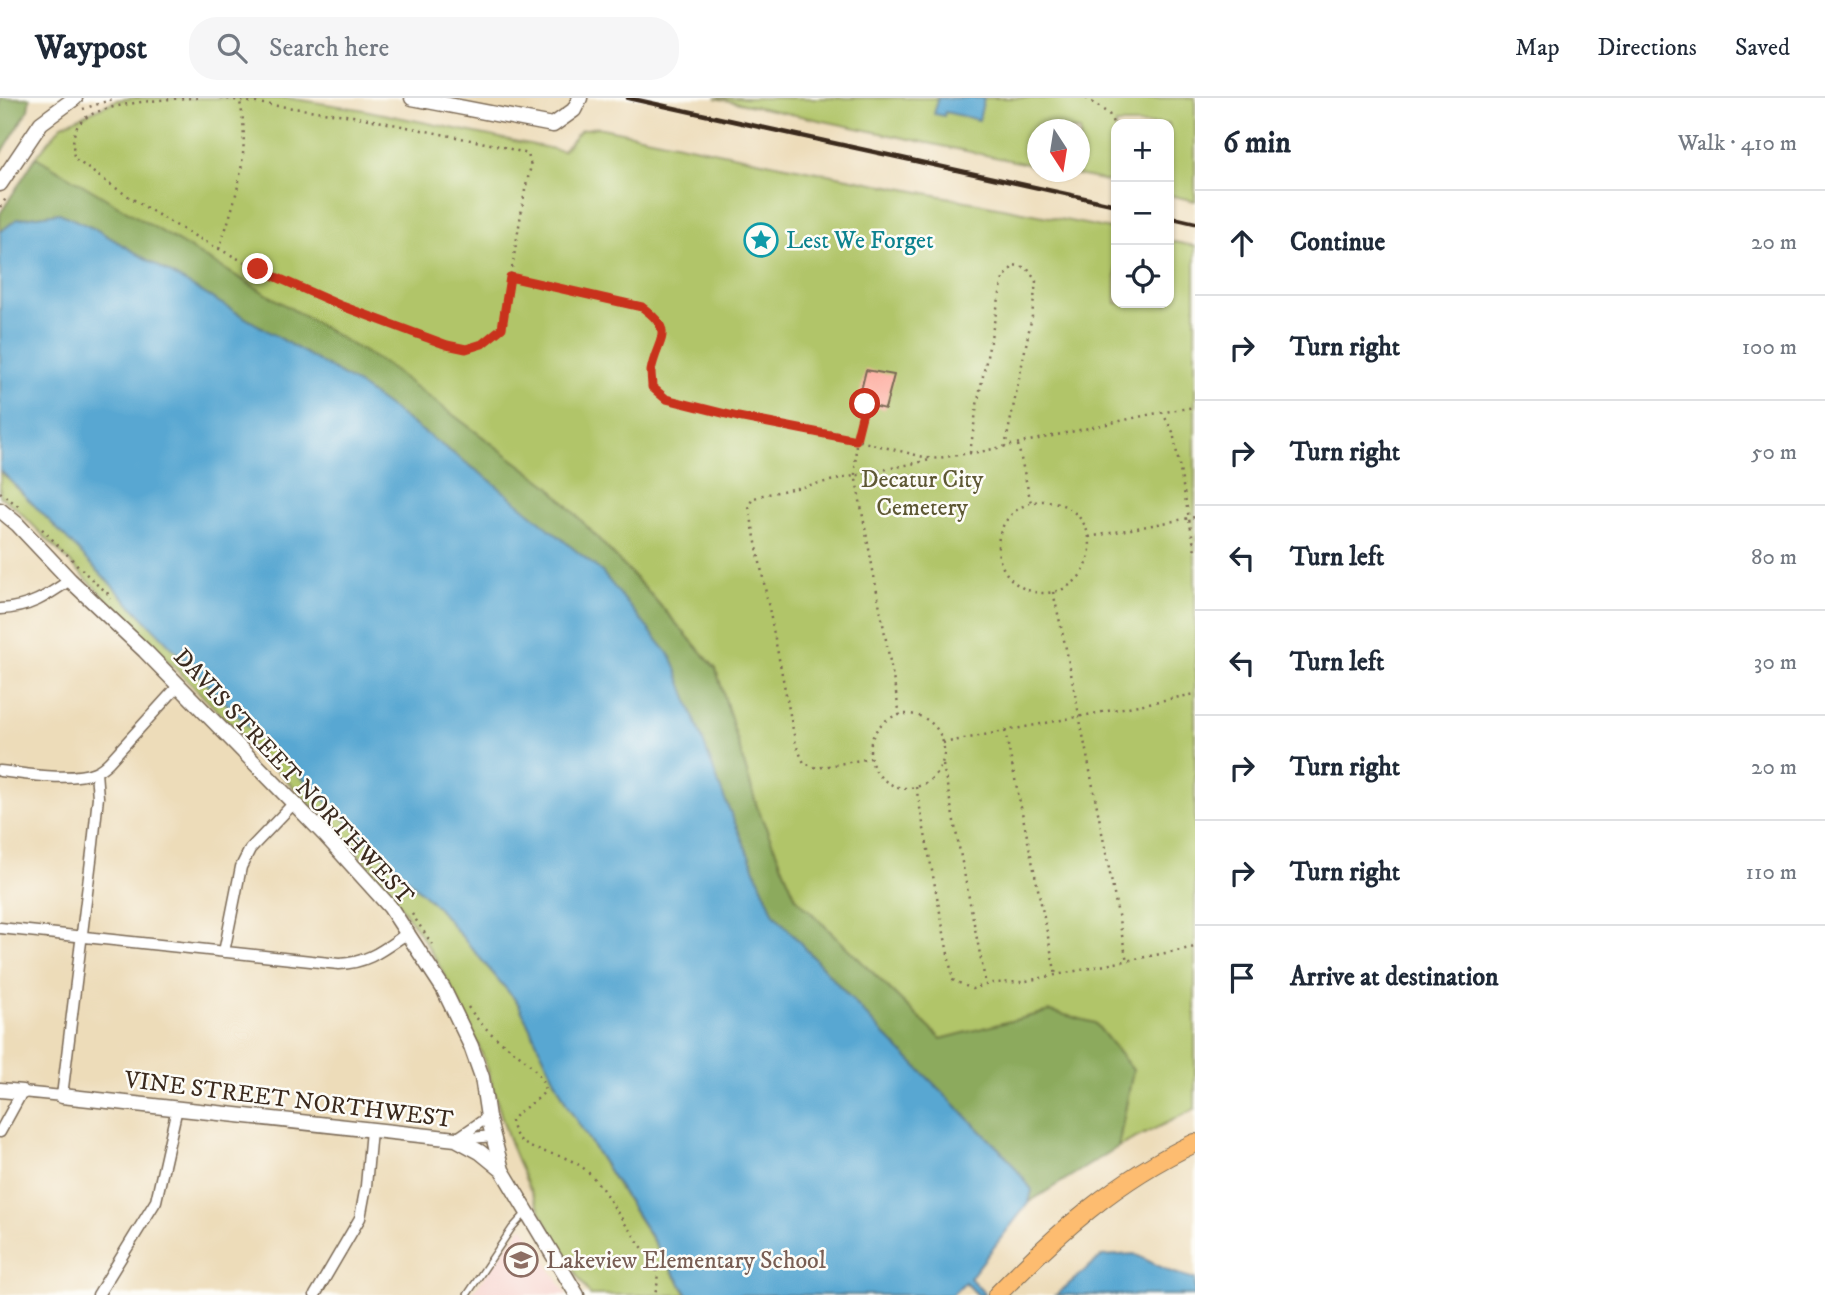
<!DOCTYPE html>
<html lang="en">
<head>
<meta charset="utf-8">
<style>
  body { margin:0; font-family:"IM FELL DW Pica",serif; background:#f6f6f7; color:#1f2937 }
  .controls { position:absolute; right:21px; top:21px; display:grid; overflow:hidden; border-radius:14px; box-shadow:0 2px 5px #0004 }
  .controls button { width:63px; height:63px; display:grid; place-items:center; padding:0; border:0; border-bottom:2px solid #e0e1e3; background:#fff; color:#1f2937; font:35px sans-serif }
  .compass { position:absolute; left:1027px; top:21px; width:63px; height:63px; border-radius:50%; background:#fff; box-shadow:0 2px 5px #0004; rotate:168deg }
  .stop { position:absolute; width:21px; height:21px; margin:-16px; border:5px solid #c8321e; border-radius:50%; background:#fff }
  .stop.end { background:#c8321e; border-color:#fff; box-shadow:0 2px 7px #0008 }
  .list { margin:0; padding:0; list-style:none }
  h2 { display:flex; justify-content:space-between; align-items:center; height:91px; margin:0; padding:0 28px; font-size:30px }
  h2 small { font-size:23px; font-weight:400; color:#747a83 }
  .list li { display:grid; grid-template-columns:46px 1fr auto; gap:21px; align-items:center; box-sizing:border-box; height:105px; padding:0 28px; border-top:2px solid #e0e1e3 }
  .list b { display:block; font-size:26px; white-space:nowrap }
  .list em { font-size:23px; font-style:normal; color:#747a83 }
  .icon { flex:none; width:38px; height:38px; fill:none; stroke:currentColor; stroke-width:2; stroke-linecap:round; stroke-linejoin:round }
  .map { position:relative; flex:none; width:1195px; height:1197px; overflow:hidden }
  header { display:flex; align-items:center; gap:42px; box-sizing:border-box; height:98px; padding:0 35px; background:#fff; border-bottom:2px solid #e0e1e3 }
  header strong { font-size:33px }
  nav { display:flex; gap:38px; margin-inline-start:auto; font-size:24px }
  .search { width:490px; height:63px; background:#f6f6f7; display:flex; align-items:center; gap:18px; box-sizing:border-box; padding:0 24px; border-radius:28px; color:#747a83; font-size:26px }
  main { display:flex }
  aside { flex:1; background:#fff }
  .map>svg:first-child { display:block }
</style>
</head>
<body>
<header>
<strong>Waypost</strong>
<div class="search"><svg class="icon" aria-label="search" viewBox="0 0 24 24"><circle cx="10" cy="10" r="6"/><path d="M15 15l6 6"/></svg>Search here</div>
<nav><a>Map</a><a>Directions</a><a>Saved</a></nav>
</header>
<main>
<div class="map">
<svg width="1195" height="1197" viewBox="0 0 1195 1197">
  <rect width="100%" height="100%" fill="#fdfcf7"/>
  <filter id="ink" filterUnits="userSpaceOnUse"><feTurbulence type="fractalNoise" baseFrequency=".0143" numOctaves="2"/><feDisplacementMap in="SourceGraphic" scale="14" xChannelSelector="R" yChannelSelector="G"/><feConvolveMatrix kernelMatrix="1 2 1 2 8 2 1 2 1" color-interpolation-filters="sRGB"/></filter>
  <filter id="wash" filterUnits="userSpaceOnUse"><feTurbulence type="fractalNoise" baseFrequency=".00686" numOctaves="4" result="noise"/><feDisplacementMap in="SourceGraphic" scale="28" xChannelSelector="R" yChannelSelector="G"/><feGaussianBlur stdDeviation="1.57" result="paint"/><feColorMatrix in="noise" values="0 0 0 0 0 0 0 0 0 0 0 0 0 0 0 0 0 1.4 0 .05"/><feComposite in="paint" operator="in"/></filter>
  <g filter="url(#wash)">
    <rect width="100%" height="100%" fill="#eddcb9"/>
    <path fill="#f7d0cb" d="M 523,1128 L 567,1197 L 470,1197 Z"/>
    <path fill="#b1c569" stroke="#767844" stroke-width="2" d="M 135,0 L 287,0 L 359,11 L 563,53 L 581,32 L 597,29 L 781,67 L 1116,132 L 1116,205 L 1169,205 L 1169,143 L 1195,148 L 1195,1011 L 1118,1049 L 1133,972 L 1050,913 L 941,941 L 796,800 L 757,709 L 716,571 L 652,498 L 549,389 L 507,358 L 36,59 L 62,27 L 117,2 Z
      M 715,0 L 1195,0 L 1195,103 L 1169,97 L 1169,26 L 1116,26 L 1116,85 L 1064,74 L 1080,74 L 1080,32 L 1038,32 L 1037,68 Z
      M 0,373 L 437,809 L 518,905 L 568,1009 L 687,1197 L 590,1197 C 559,1151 533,1103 513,1052 C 502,1025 496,997 487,970 C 480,949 470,927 460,907 C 428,841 393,795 345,741 L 16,410 L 0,398 Z"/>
    <path fill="#8caa5d" stroke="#646a3e" stroke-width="2" d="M 0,0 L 30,0 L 28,12 L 0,58 Z
      M 36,59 L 386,267 L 549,388 L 652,498 L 716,571 L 757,709 L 796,800 L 941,941 L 1050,913 L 1095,925 L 1133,972 L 1118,1049 L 1029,1104 L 1032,1092 L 1007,1059 L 874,926 L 774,816 L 723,697 L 491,383 L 359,287 L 97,132 L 59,115 L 17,121 L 0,134 L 0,116 Z"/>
    <path fill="#58a7d2" stroke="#4a6878" stroke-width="2" d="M 938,0 L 984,0 L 979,22 L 945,14 L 944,18 L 934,16 Z
      M 59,115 L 97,132 L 359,287 L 491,383 L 602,474 L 672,560 L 723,697 L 774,816 L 874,926 L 1007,1059 L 1032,1092 L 1029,1104 L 970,1180 L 986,1197 L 978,1197 L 965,1184 L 952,1197 L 688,1197 L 568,1009 L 518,905 L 437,809 L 250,630 L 0,372 L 0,134 L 17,121 Z
      M 1134,1156 L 1171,1174 L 1195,1181 L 1195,1197 L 1056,1197 L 1102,1158 Z"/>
    <g id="blocks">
      <path fill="#fdaa9d" d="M 866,272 L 894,277 L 885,311 L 858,304 Z"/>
    </g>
  </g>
  <g filter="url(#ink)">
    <use href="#blocks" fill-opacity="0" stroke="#796854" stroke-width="2"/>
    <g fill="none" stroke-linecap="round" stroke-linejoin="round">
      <defs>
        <path id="service" d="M 467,1197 L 512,1130 L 525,1116"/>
        <path id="minor" d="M 0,511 C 29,510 47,498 70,482
          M 0,673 C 26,676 71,684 95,674 C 100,672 105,668 109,664 L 178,588
          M 0,830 L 339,866 C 369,865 384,851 409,834
          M 224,854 L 241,769 L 250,751 L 293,706
          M 0,1034 L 22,994 L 62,998 L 93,746 L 98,699 L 96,674
          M 456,1041 L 488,1019
          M 459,1041 L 494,1038
          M 98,1197 L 156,1103 L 177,1010
          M 315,1197 L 360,1120 L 366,1088 L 371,1032"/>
        <path id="tertiary" d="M 412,0 L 553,27 L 574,12 L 580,0
          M 0,86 L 41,25 L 75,0
          M 0,412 L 17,426 L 70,482 L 145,553 L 325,737 L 390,809 L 443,890 L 471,948 L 482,979 L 488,1019 L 502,1072 L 577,1197
          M 0,992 L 22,994
          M 62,998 L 456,1041 L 480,1054 L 502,1072"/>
        <path id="trunk" d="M 997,1197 C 1056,1136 1117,1081 1195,1045"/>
      </defs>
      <use href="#service" stroke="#796854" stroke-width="8"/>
      <use href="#minor" stroke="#796854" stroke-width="13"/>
      <use href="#tertiary" stroke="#796854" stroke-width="17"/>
      <use href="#trunk" stroke="#796854" stroke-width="20"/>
      <path stroke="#796854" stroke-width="2.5" stroke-dasharray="2 5" stroke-linecap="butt" d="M 197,0 C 173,0 96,5 81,24 C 71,34 73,47 74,60 C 167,131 275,182 384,225 C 409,234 439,251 465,250 C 480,250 491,239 502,230 L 525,92 L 531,68 L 528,56 L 500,48 L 353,18 L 219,0
        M 1086,0 L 1109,16 L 1114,27
        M 83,11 L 116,0
        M 0,109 L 7,99
        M 219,151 C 236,102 252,51 239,0
        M 510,179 L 642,210 C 677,236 657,240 651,273 C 651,278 652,284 652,289 L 666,301 L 738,319 L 860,343 L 932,361 L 984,353 L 1152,316 L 1195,309
        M 865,306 L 856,342 L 855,376 L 900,617
        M 1162,314 L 1173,334 L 1195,453
        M 1018,347 L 1031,405
        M 970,355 L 977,307 L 1003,181 L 1014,167 L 1027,170 L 1036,183 L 1032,218 L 1005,349
        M 0,394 L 22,411
        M998 449a46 46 0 1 1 92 0a46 46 0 1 1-92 0Z
        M 42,431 L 94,484 L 107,494 L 110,501
        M 1089,439 L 1195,419
        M 1053,494 L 1067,555 L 1127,863
        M870 653a37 37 0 1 1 74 0a37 37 0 1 1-74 0Z
        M 1005,633 L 1056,877
        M 943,645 L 1195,596
        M 871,660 L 817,670 L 804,665 L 796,647 L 749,409 L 752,401 L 763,397 L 930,362
        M 943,667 L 986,887
        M 916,689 L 953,882 L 972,891 L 992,885 L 1021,884 L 1195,849
        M 358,752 L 389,786
        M 412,816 L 432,846
        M 468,909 C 476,920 484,929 494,938 C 512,953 541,968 545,993 C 535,1006 520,1010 511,1023 C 518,1059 552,1049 579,1067 C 598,1079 609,1103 622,1121 C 633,1138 646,1153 656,1170 L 658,1183 L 655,1197"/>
      <use href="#service" stroke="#fff" stroke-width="5"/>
      <use href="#minor" stroke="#fff" stroke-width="10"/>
      <use href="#tertiary" stroke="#fff" stroke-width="14"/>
      <use href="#trunk" stroke="#fdbc6f" stroke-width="18"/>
      <path stroke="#3b2a1e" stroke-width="4.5" d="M 628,0 L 1116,107
        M 1169,119 L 1195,125"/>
    </g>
  </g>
  <g fill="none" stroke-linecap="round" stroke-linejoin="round" filter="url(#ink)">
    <path stroke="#c8321e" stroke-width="9" d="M 258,171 L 342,208 L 447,247 L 466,251 L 482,246 L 502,230 L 510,179 L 642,209 C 677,235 657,240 651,273 C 651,278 652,284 652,289 L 666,301 L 738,319 L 856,342 L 865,306"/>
  </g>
  <defs>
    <symbol id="sight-ring" viewBox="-11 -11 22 22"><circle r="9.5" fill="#fdfcf7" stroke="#0f9aa8" stroke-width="1.5"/><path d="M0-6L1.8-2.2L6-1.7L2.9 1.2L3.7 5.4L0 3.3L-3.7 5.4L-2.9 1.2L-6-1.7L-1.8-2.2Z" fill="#0f9aa8"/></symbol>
    <symbol id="school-ring" viewBox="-11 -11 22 22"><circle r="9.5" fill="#fdfcf7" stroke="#8d6e63" stroke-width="1.5"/><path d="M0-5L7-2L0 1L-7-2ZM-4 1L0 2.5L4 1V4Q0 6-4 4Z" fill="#8d6e63"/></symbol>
  </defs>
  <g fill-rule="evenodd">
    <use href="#sight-ring" x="742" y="123" width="38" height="38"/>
    <use href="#school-ring" x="502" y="1143" width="38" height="38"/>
  </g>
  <g text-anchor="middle" stroke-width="5" stroke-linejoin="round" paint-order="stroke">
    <g font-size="24" fill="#0d838f" stroke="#fdfcf7" text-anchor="start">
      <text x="786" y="150">Lest We Forget</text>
    </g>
    <g font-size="24" fill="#5e5834" stroke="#fdfcf7">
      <text x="922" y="389">Decatur City<tspan x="922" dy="28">Cemetery</tspan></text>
    </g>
    <g font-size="24" fill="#3b2a1e" stroke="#fdfcf7">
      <text transform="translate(294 678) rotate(47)" y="8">DAVIS STREET NORTHWEST</text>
      <text transform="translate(289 1001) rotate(7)" y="8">VINE STREET NORTHWEST</text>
    </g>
    <g font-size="24" fill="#785e54" stroke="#fdfcf7" text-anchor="start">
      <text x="546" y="1170">Lakeview Elementary School</text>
    </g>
  </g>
</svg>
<div class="controls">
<button>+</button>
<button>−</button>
<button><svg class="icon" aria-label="locate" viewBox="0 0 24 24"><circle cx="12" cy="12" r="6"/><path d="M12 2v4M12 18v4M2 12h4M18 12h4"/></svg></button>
</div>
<svg class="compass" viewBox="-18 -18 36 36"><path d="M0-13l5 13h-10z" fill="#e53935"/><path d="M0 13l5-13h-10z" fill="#747a83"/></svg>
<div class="stop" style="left:865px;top:306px"></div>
<div class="stop end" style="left:258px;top:171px"></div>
</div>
<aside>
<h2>6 min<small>Walk · 410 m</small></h2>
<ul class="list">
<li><svg class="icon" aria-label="ahead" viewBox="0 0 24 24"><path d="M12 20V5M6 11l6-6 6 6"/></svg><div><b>Continue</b></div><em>20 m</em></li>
<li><svg class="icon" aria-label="right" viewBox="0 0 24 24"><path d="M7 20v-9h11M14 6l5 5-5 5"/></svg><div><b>Turn right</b></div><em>100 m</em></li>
<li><svg class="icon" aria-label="right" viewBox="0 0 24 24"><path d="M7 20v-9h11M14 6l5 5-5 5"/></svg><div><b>Turn right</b></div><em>50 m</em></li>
<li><svg class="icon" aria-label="left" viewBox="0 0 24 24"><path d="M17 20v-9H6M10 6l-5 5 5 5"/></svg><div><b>Turn left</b></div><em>80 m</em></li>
<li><svg class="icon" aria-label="left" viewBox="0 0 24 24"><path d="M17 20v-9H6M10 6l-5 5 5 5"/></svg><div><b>Turn left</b></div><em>30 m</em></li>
<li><svg class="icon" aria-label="right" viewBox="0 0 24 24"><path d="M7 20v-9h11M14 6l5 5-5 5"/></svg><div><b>Turn right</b></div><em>20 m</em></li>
<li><svg class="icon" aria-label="right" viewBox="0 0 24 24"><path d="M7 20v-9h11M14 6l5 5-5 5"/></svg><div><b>Turn right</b></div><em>110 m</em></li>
<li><svg class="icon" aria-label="arrive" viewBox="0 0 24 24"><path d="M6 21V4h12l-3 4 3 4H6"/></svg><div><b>Arrive at destination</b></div></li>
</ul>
</aside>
</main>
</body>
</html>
